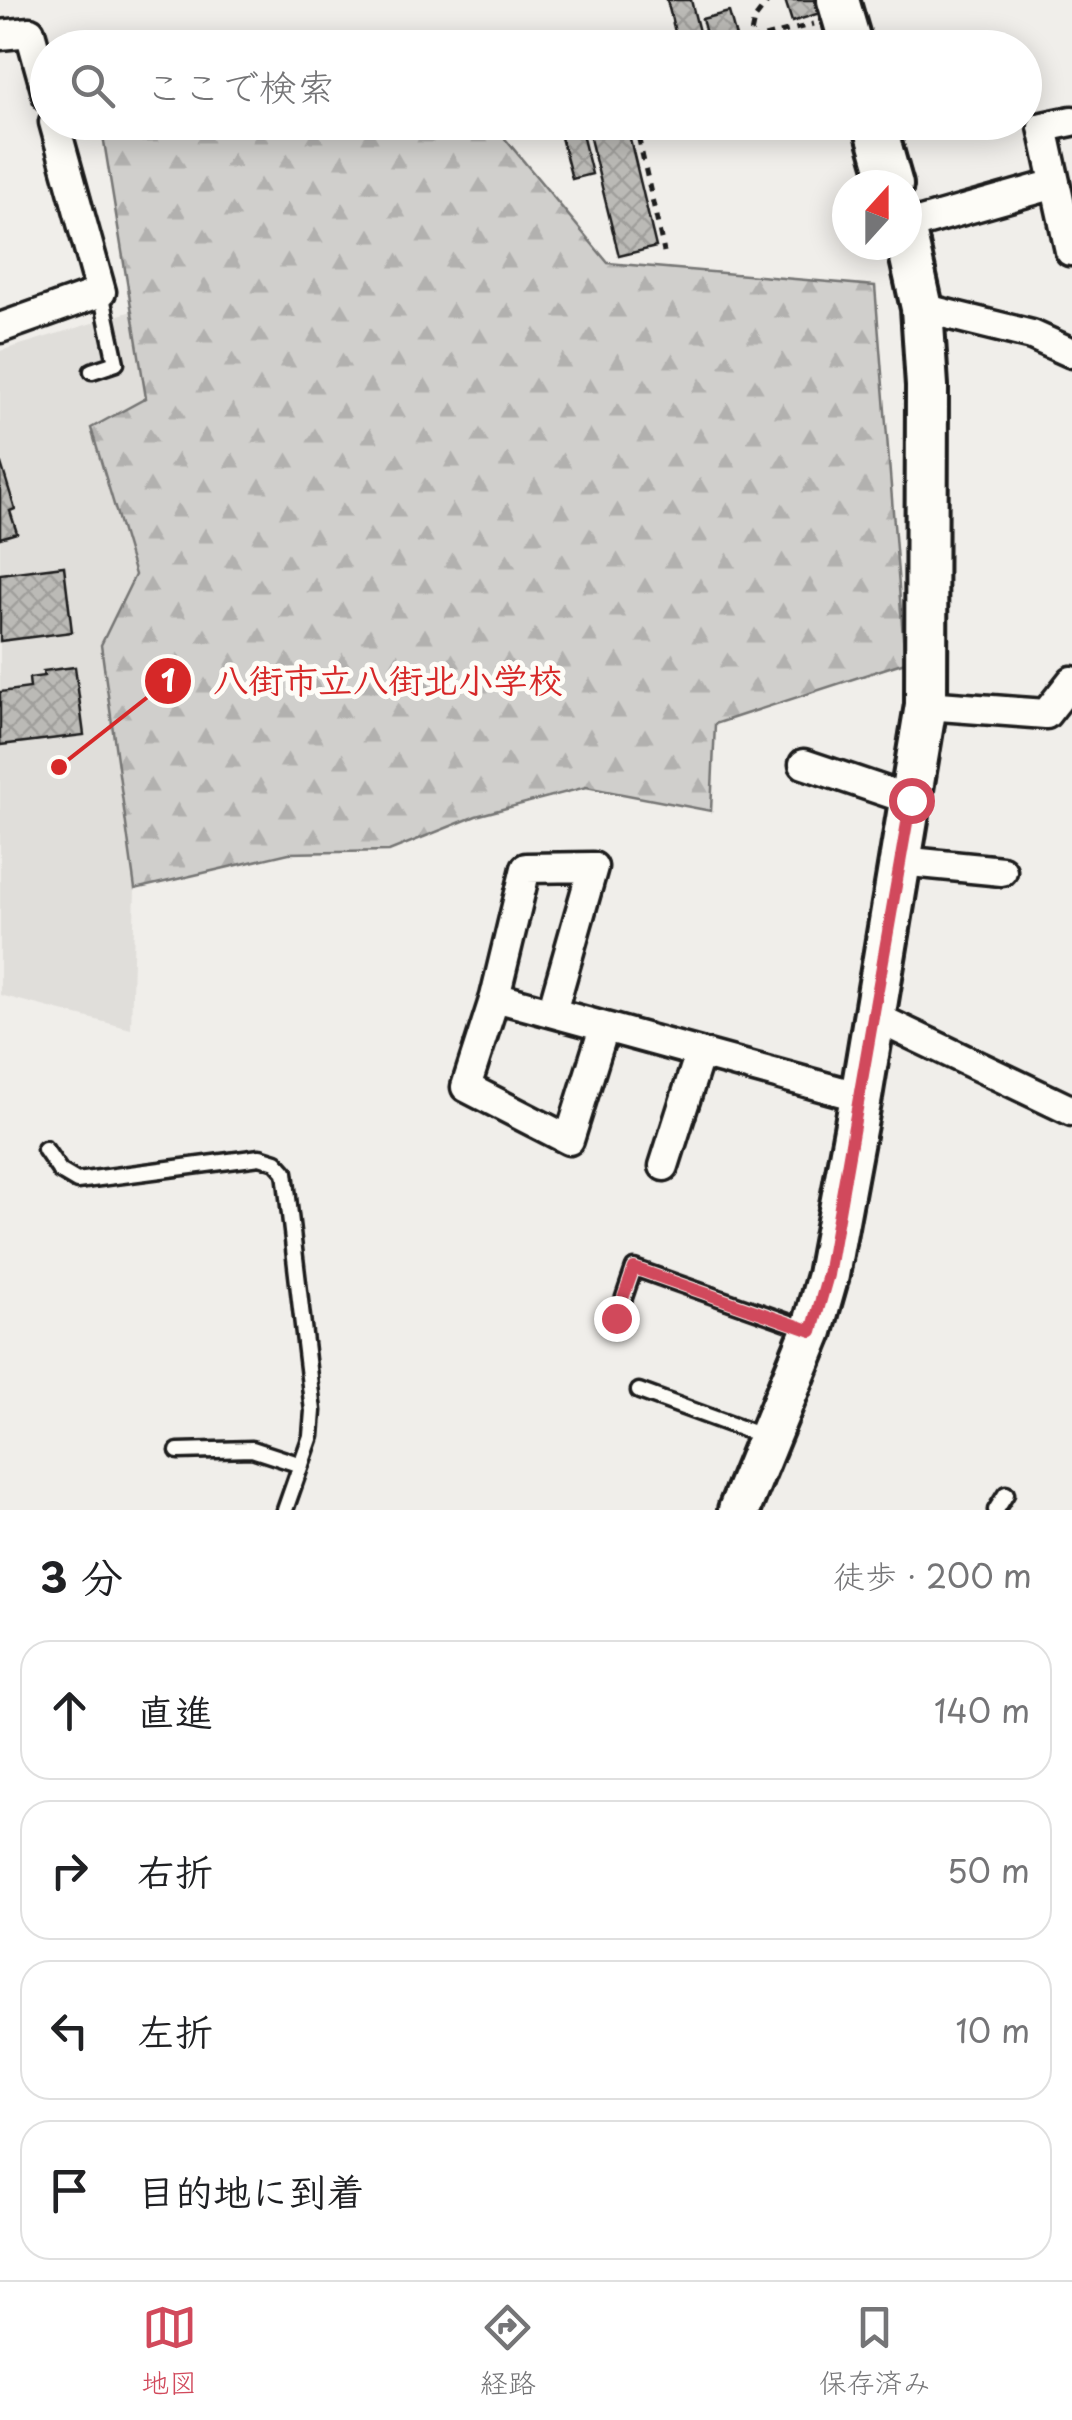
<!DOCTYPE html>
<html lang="ja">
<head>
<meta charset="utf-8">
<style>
  body { margin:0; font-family:"Playpen Sans","Klee One",sans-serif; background:#f6f6f6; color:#202124 }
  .compass { position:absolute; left:832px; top:170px; width:90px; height:90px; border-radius:50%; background:#fff; box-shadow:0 5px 25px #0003; rotate:21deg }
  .stop { position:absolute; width:30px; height:30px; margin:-22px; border:8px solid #d1495b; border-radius:50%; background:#fff }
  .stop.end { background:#d1495b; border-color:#fff; box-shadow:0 2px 10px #0008 }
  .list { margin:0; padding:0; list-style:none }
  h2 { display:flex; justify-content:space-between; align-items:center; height:130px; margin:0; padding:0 40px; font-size:42px }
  h2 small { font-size:32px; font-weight:400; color:#757577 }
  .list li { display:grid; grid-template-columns:65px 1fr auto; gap:30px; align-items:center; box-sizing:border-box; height:140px; margin:0 20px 20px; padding:0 20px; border:2px solid #e0e0e0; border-radius:30px }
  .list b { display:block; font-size:38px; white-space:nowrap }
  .list em { font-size:32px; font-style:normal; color:#757577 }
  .icon { flex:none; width:55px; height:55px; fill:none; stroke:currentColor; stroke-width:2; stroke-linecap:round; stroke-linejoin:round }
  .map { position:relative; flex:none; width:1072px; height:1510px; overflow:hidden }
  .search { position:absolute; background:#fff; box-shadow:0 5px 25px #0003; left:30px; right:30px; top:30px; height:110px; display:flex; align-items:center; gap:25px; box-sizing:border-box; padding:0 35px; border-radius:55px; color:#757577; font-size:38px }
  .sheet { height:770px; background:#fff }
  nav { display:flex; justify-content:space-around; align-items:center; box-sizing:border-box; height:140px; border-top:2px solid #e0e0e0; background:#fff; font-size:28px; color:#757577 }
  nav a { display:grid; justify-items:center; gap:5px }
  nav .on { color:#d1495b }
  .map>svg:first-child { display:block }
</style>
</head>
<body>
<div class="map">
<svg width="1072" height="1510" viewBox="0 0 1072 1510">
  <defs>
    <pattern id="forest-firs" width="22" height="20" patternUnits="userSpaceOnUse" patternTransform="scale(2.5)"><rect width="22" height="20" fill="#d0cfcc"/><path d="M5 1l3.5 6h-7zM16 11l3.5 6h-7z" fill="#b2b1af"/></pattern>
    <pattern id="building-cross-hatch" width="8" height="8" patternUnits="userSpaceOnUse" patternTransform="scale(2.5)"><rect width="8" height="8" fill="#bbbab6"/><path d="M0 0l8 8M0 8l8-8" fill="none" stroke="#a09f9c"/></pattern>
  </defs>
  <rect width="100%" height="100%" fill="#f0eeea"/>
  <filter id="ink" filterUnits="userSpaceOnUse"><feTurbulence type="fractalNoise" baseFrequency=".01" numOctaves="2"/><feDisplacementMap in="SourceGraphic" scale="20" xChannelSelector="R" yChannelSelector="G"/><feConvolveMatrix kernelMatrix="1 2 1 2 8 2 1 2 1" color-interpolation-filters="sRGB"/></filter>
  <g filter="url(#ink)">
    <path fill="#e0deda" d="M 132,311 L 146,399 L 130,558 L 135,575 L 101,645 L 135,889 L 131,1029 L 0,995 L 0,351 Z"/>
    <path fill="url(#forest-firs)" stroke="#767674" stroke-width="2.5" d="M 101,123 L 492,123 L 608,263 L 875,286 L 905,662 L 715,724 L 711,811 L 586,787 L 476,816 L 389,851 L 289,853 L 135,889 L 101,645 L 135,575 L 91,428 L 146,398 Z"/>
    <path fill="url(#building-cross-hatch)" stroke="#1c1c1c" stroke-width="2.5" d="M 667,0 L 691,0 L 703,48 L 679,48 Z
      M 785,0 L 816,0 L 820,13 L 792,22 Z
      M 729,12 L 739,48 L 710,48 L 702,19 Z
      M 579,122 L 592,174 L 572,179 L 558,126 Z
      M 586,122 L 626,122 L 656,247 L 619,256 Z
      M 0,460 L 15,509 L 10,511 L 17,533 L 0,538 Z
      M 64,566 L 72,632 L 0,641 L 0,574 Z
      M 75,667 L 84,735 L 0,745 L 0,692 L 30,688 L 29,678 L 44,676 L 43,671 Z"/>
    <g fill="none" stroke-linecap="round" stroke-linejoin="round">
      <defs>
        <path id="lane" d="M 92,371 L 116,363 L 101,292
          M 45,1149 L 60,1171 L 77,1181 L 260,1157 L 276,1162 L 285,1172 L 313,1411 L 311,1436 L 285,1510
          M 617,1318 L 634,1268 L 810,1330
          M 639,1391 L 765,1437
          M 178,1451 L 252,1449 L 301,1465
          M 996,1510 L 1006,1494"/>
        <path id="street" d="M 0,35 L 30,32 L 48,97
          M 1072,121 L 1043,127 L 1070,251 L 1072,251
          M 907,226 L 1055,184
          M 922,308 L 1032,335 L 1072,353
          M 0,328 L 101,292 L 54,122
          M 926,705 L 1046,714 L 1072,681
          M 804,764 L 911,800
          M 900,861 L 1002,871
          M 495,997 L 861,1097
          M 552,1012 L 593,867 L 526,868 L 495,997 L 466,1087 L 569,1140 L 604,1028
          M 873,1016 L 1072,1111
          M 664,1166 L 700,1053"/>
        <path id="secondary" d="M 838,0 L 852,48
          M 874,122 L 892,185
          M 739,1510 L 812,1331 L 828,1275 L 861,1097 L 926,705 L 927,386 L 922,308 L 907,240"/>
      </defs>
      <use href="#lane" stroke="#1c1c1c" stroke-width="21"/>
      <use href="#street" stroke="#1c1c1c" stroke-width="35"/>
      <use href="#secondary" stroke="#1c1c1c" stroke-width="48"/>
      <path stroke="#1c1c1c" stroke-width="5" stroke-dasharray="8 8" stroke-linecap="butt" d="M 749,41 L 814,24
        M 748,48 L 754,20 L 769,0
        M 635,122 L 664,252"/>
      <use href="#lane" stroke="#fdfcf7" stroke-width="14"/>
      <use href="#street" stroke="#fdfcf7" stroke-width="28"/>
      <use href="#secondary" stroke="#fdfcf7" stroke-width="40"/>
    </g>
  </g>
  <g fill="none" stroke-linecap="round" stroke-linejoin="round" filter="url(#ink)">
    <path stroke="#d1495b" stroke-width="12" d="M 616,1318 L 634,1268 L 812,1331 L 828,1275 L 911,800"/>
  </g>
  <path fill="none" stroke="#d62828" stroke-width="4" d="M59 767L168 681"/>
  <g fill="#d62828" stroke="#fdfcf7" stroke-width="4">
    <circle cx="59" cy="767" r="10"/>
    <circle cx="168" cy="681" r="25"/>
  </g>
  <g font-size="30" text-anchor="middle" font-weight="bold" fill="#fff">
    <text x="168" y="692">1</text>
  </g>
  <g font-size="35" text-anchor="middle" font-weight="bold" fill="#d62828" stroke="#fdfcf7" stroke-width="10" stroke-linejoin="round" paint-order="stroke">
    <text x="388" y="693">八街市立八街北小学校</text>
  </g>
</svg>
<svg class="compass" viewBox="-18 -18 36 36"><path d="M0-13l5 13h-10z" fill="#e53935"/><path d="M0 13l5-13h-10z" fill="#757577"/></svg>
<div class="stop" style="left:911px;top:800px"></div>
<div class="stop end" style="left:616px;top:1318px"></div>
<div class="search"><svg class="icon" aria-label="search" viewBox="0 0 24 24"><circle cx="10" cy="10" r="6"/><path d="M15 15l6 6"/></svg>ここで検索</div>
</div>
<section class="sheet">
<h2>3 分<small>徒歩 · 200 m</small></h2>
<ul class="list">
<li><svg class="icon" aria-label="ahead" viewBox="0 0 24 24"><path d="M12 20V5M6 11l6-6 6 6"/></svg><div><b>直進</b></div><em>140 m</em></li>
<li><svg class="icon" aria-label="right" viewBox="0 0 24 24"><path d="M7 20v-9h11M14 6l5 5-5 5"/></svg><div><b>右折</b></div><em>50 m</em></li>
<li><svg class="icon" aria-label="left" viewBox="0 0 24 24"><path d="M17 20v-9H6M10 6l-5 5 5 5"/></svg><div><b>左折</b></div><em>10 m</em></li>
<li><svg class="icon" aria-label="arrive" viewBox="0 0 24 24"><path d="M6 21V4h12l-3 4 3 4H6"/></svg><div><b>目的地に到着</b></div></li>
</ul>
</section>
<nav>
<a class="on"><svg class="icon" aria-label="map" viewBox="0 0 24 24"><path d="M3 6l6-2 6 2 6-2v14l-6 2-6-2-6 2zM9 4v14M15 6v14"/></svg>地図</a>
<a><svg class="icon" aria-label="directions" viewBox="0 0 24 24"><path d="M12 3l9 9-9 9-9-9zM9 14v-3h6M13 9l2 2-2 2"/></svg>経路</a>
<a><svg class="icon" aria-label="saved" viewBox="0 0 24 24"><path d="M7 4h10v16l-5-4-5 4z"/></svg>保存済み</a>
</nav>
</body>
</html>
